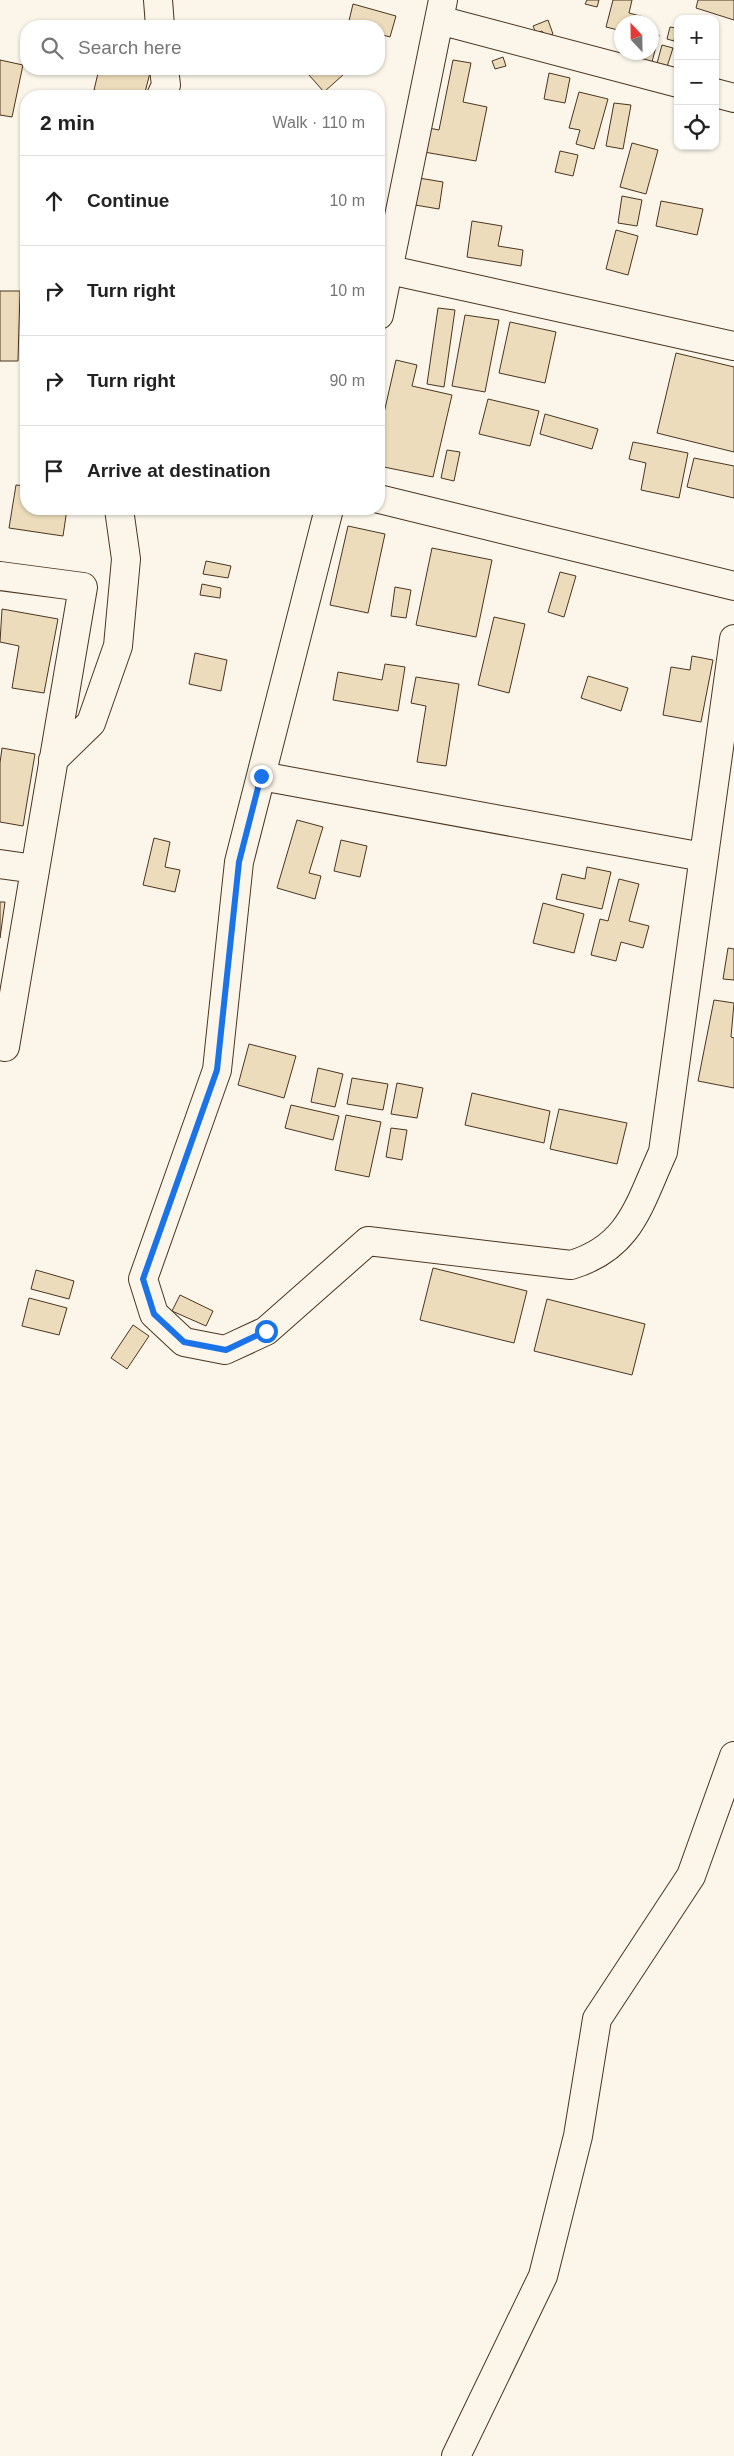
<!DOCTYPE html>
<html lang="en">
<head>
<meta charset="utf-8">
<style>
  body { margin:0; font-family:Arial,sans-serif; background:#f6f6f6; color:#222 }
  .controls { position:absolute; right:15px; top:15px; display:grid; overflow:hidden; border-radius:10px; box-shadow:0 1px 4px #0004 }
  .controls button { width:45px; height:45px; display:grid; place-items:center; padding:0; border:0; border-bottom:1px solid #e0e0e0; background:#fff; color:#222; font:25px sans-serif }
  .compass { position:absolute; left:614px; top:15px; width:45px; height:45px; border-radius:50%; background:#fff; box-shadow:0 1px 4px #0004; rotate:338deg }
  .stop { position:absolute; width:15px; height:15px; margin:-11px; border:4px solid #1a73e8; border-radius:50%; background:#fff }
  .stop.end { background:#1a73e8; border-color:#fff; box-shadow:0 1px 5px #0008 }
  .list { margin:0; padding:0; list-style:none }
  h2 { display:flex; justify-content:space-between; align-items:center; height:65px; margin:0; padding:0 20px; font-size:21px }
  h2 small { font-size:16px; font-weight:400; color:#767676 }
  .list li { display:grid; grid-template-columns:32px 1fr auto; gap:15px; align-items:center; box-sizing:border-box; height:90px; padding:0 20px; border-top:1px solid #e0e0e0 }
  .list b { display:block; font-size:19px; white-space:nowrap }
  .list em { font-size:16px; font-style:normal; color:#767676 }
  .icon { flex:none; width:28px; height:28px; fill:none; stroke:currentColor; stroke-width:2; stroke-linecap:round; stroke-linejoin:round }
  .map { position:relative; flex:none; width:734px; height:2456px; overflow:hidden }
  .search { position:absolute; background:#fff; box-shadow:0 1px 4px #0004; left:20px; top:20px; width:365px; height:55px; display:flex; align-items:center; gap:12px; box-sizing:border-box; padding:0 18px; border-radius:20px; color:#767676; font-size:19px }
  .panel { position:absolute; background:#fff; box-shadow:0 1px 4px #0004; left:20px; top:90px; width:365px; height:425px; border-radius:20px }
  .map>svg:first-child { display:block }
</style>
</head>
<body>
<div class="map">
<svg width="734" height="2456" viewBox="0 0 734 2456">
  <rect width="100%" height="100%" fill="#fbf6e9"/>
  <path fill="#ecdcbc" stroke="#4a3520" d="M 587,0 L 599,0 L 597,7 L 585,4 Z
    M 613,0 L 632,0 L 629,13 L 644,17 L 643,22 L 622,22 L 622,31 L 606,27 Z
    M 698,0 L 734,0 L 734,20 L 696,8 Z
    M 353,4 L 396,16 L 390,37 L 379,34 L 379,26 L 348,25 Z
    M 548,20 L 553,34 L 545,37 L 542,31 L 536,33 L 533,26 Z
    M 670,27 L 676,28 L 674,41 L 667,39 Z
    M 652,33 L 659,35 L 652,62 L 642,60 L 644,52 L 652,52 Z
    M 662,45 L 673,48 L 666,70 L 656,67 Z
    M 503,57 L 506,66 L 495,69 L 492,61 Z
    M 0,60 L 23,65 L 12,117 L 0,115 Z
    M 453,60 L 471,63 L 463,102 L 487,107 L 476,161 L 424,152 L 429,128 L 439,130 Z
    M 99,69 L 151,69 L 144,96 L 121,96 L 94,90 Z
    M 317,69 L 340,69 L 344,74 L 324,92 L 309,75 Z
    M 549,73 L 570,78 L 565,103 L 544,99 Z
    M 579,92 L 608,99 L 594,149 L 576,144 L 580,130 L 569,128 Z
    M 614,103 L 631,105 L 623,149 L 606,146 Z
    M 632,143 L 658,150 L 646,194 L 620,187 Z
    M 560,151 L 578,155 L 573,176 L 555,172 Z
    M 419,178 L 443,182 L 439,209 L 415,205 Z
    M 622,196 L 642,200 L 637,226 L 618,223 Z
    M 661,201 L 703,209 L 697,235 L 656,226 Z
    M 472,221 L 502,226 L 498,246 L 523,250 L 521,266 L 467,257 Z
    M 616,230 L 638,236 L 628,275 L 606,269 Z
    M 0,291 L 20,291 L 18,361 L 0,361 Z
    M 438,308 L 455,310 L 444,387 L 427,384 Z
    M 465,315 L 499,320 L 485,392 L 452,386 Z
    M 510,322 L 556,332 L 545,383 L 499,373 Z
    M 676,353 L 734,367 L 734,452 L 657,433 Z
    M 396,360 L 417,365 L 412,386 L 452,395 L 433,477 L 379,466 L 379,435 Z
    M 488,399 L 539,411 L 530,446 L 479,434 Z
    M 545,414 L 598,429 L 592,449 L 540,434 Z
    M 633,442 L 688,453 L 679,498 L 641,490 L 646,463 L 629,459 Z
    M 447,450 L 460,452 L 454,481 L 441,478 Z
    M 694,458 L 734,466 L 734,498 L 687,487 Z
    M 16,485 L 26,486 L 26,509 L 67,509 L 63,536 L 9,528 Z
    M 348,526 L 385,534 L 368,613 L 330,605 Z
    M 432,548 L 492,560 L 476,637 L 416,625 Z
    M 206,561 L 231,566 L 228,578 L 203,574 Z
    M 560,572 L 576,576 L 564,617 L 548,612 Z
    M 202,584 L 221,588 L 220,598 L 200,595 Z
    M 395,587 L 411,590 L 406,618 L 391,616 Z
    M 2,609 L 58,619 L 44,693 L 12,688 L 19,646 L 0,642 Z
    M 494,617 L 525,624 L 509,693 L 478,685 Z
    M 195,653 L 227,660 L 221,691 L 189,684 Z
    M 692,656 L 713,660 L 701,722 L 663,715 L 671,667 L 690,670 Z
    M 385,664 L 405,667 L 398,711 L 333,700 L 338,672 L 382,680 Z
    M 588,676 L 628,688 L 621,711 L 581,698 Z
    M 416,677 L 459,684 L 446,766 L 417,762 L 426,706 L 411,703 Z
    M 2,748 L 35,754 L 23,826 L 0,822 L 0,763 Z
    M 297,820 L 323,827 L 309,873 L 321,876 L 315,899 L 277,888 Z
    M 154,838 L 170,842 L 165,867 L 180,870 L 175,892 L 143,885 Z
    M 341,840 L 367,846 L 360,877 L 334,871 Z
    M 587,867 L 611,872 L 602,909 L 556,899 L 562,874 L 585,879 Z
    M 619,879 L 639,884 L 629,921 L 649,926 L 643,948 L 621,942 L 616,961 L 591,955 L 600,919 L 608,921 Z
    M 0,902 L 5,902 L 0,938 Z
    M 543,903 L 584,914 L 574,953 L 533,943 Z
    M 728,948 L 734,949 L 734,980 L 723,979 Z
    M 714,1000 L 734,1003 L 731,1037 L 734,1038 L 734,1088 L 698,1081 Z
    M 249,1044 L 296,1056 L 284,1098 L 238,1085 Z
    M 318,1068 L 343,1074 L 335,1107 L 311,1102 Z
    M 352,1078 L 388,1084 L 383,1110 L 347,1104 Z
    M 397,1083 L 423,1088 L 417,1118 L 391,1114 Z
    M 472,1093 L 550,1111 L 544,1143 L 465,1125 Z
    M 291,1105 L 339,1116 L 333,1140 L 285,1128 Z
    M 559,1109 L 627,1123 L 617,1164 L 550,1149 Z
    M 346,1115 L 381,1122 L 369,1177 L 335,1170 Z
    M 391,1128 L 407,1130 L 402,1160 L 386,1157 Z
    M 433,1268 L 527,1291 L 514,1343 L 420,1320 Z
    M 36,1270 L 74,1281 L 69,1299 L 31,1289 Z
    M 180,1295 L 213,1311 L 206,1326 L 172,1311 Z
    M 29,1298 L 67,1308 L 59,1335 L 22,1326 Z
    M 547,1299 L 645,1324 L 632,1375 L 534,1351 Z
    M 133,1325 L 149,1336 L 127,1369 L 111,1358 Z"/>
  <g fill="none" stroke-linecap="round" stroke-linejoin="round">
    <defs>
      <path id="minor" d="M 158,0 L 160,26
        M 439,20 L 678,83
        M 715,93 L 734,98
        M 161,96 L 166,85 L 164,69
        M 390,270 L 734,346
        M 379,315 L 443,0
        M 379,499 L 734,586
        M 329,509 L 239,862 L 217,1070 L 143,1279 L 154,1314 L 184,1342 L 225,1350 L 266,1331 L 368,1241 L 571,1265 C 631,1247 639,1204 663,1152 L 734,639
        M 0,576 L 83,587 L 5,1047 L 0,1046
        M 53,760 L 91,723 L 118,646 L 126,559 L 119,509
        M 261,776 L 703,857
        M 0,864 L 35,869
        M 456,2456 L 543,2276 L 578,2136 L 597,2019 L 691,1876 L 734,1756"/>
    </defs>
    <use href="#minor" stroke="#4a3520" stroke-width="30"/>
    <use href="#minor" stroke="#fbf6e9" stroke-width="28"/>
  </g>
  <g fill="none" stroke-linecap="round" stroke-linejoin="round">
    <path stroke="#1a73e8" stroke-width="6" d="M 261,776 L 239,862 L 217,1070 L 143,1279 L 154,1314 L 184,1342 L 226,1350 L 266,1331"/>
  </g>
</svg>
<div class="controls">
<button>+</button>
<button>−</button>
<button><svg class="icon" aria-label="locate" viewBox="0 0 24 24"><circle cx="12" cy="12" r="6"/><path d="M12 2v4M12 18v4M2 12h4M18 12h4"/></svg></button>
</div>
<svg class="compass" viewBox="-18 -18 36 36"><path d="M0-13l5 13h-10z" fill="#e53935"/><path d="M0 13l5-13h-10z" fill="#767676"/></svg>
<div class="stop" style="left:266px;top:1331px"></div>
<div class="stop end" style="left:261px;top:776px"></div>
<div class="search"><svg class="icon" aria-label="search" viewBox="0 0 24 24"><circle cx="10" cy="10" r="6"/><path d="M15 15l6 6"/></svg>Search here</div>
<section class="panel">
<h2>2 min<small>Walk · 110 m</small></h2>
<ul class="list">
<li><svg class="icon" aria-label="ahead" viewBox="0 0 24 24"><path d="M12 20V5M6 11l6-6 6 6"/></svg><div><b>Continue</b></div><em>10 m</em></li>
<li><svg class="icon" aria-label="right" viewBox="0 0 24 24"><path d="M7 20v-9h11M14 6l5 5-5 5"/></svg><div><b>Turn right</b></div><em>10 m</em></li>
<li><svg class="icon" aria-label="right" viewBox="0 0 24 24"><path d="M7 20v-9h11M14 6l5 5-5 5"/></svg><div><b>Turn right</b></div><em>90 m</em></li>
<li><svg class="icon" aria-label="arrive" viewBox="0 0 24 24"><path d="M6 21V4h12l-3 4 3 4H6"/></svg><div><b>Arrive at destination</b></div></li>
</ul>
</section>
</div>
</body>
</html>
